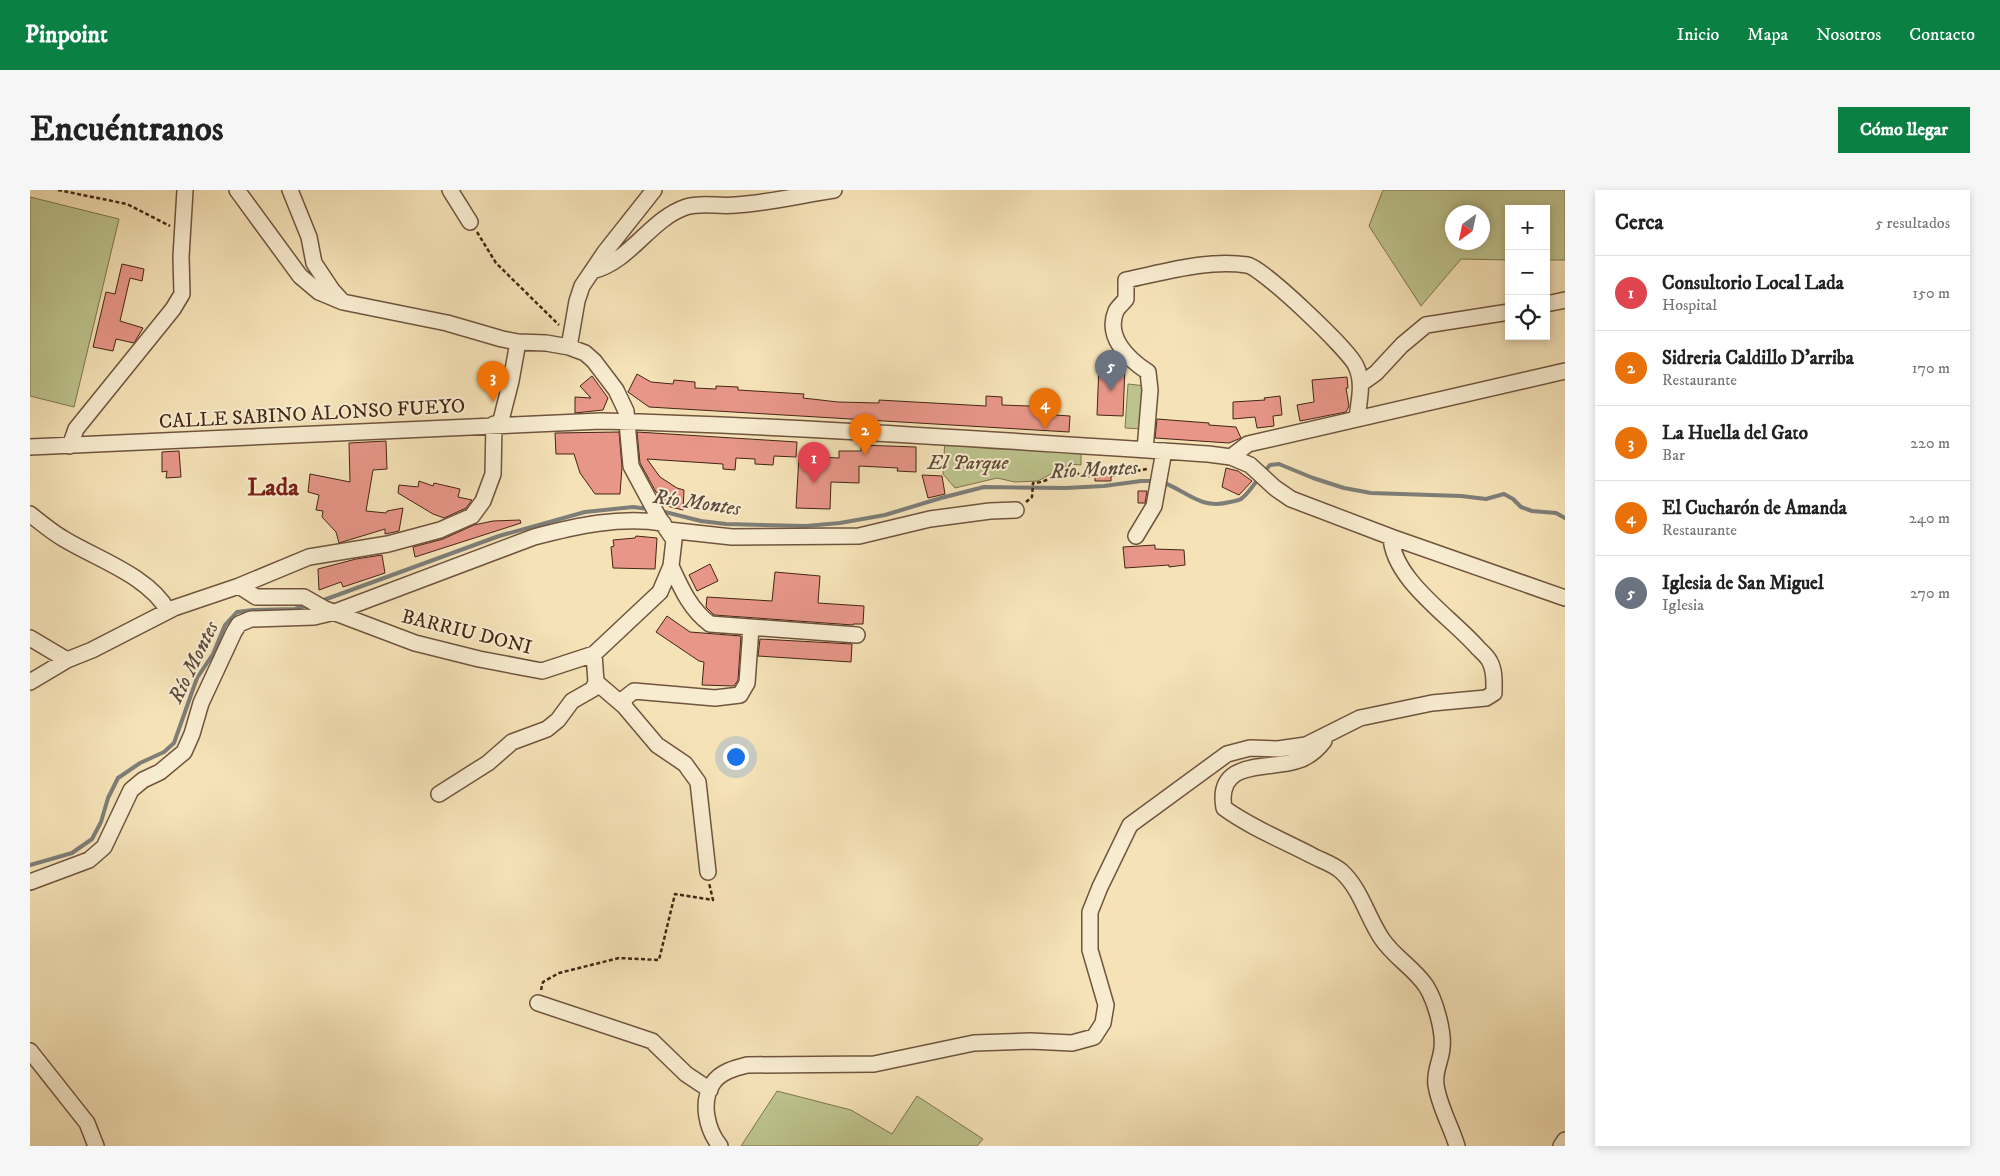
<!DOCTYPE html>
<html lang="es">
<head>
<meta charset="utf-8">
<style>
  body { margin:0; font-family:"IM FELL DW Pica",serif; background:#f6f6f6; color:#222 }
  .controls { position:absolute; right:15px; top:15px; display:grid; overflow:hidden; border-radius:0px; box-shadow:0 2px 8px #0003 }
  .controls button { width:45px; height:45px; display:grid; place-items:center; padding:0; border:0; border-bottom:1px solid #e0e0e0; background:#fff; color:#222; font:25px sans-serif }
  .compass { position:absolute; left:1415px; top:15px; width:45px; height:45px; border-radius:50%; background:#fff; box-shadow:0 2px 8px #0003; rotate:213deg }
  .you { position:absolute; left:705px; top:566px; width:18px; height:18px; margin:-12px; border:4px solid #fff; border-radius:50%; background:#1a73e8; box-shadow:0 0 0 8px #1a73e833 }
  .badge { display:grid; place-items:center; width:32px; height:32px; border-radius:50%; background:#0b8043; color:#fff; font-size:16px; font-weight:700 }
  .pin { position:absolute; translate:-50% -41px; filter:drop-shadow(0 1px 2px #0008) }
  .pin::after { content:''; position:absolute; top:26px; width:18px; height:15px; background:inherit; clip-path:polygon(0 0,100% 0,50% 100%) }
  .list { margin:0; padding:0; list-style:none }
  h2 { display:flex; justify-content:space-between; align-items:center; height:65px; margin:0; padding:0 20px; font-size:21px }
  h2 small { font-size:16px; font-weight:400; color:#767676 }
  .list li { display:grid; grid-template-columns:32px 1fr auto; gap:15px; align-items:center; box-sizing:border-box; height:75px; padding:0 20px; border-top:1px solid #e0e0e0 }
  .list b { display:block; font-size:19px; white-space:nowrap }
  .list p { margin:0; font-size:16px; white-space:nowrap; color:#767676 }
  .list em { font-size:16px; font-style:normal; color:#767676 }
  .icon { flex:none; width:28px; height:28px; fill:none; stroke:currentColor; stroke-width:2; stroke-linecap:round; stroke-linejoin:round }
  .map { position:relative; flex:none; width:1535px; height:956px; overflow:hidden; border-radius:0px }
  header { display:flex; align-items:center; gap:30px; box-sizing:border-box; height:70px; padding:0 25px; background:#0b8043; color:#fff }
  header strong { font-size:24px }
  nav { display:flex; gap:28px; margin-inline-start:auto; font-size:18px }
  .intro { display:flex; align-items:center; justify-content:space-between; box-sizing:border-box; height:120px; padding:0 30px }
  h1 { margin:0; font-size:35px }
  .button { padding:12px 22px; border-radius:0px; background:#0b8043; color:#fff; font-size:18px; font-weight:700 }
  main { display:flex; gap:30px; padding:0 30px }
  aside { flex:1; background:#fff; border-radius:0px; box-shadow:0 2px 8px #0003 }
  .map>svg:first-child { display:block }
</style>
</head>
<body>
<header>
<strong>Pinpoint</strong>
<nav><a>Inicio</a><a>Mapa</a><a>Nosotros</a><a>Contacto</a></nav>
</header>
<div class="intro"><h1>Encuéntranos</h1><a class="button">Cómo llegar</a></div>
<main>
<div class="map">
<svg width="1535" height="956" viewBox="0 0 1535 956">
  <rect width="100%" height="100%" fill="#f5e2b7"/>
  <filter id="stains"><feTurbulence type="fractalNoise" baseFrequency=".004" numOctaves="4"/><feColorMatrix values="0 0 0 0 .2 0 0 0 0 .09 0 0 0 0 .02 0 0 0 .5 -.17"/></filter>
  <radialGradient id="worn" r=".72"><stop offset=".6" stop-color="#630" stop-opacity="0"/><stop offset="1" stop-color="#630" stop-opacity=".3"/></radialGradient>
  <path fill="#bdc38d" stroke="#807450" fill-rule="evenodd" d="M 1353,0 L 1535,0 L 1535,70 L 1516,70 L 1516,19 L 1479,19 L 1479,70 L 1431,69 L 1391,116 L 1339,36 ZM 1422,22 L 1452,22 L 1452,52 L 1422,52 Z
    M 0,7 L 89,29 L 44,217 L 0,206 Z
    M 1098,194 L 1116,196 L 1113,239 L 1095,238 Z
    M 915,248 L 1051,256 L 1051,275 L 1039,274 L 1008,291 L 985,292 L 967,288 L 925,298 L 913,284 Z
    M 747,901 L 821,920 L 862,944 L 887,906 L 953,949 L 947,956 L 711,956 Z"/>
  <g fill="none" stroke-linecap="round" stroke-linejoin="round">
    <path stroke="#7d7e78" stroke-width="4" d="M 1233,283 L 1240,275 L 1249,274 L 1283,288 L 1314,298 L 1341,303 L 1431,306 L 1456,309 L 1474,304 L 1483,309 L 1491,317 L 1502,321 L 1526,323 L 1535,328
      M 1132,292 C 1157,301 1170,320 1200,312 C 1203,311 1208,311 1211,309 C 1218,304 1224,294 1229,288
      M 631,321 L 671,331 L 696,334 L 776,336 L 810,333 L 855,325 L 911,308 L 954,297 L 1036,298 L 1074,296 L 1111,291 L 1125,291
      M 291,411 L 469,346 L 555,322 L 603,317 L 619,319
      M 0,675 L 42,663 L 62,649 L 71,632 L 78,608 L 88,588 L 110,573 L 134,562 L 144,553 L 167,488 L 183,464 L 195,435 L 207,422 L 223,420 L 265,419 L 277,415"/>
  </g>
  <path fill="#e79688" stroke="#442514" d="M 92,74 L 114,79 L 112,91 L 100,88 L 90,131 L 113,138 L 104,153 L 86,149 L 83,161 L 63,157 L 76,102 L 85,104 Z
    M 1069,175 L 1095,177 L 1093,226 L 1067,225 Z
    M 607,184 L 621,192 L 643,194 L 644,190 L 665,192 L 665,198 L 686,199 L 686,196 L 708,197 L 708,200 L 774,204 L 773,208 L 808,212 L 849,213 L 849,210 L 956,216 L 956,206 L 972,207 L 972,215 L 1025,217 L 1025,225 L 1040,226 L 1039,242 L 619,217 L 598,202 Z
    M 562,186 L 578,208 L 573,220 L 545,223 L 545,207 L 561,208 L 550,196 Z
    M 1317,187 L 1318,198 L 1316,198 L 1319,216 L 1316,222 L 1270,231 L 1267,215 L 1284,212 L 1282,190 Z
    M 1250,206 L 1252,225 L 1243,226 L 1244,236 L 1227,238 L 1225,227 L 1203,229 L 1203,212 L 1235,210 L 1234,208 Z
    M 1127,229 L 1179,233 L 1179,235 L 1206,237 L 1211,248 L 1199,253 L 1125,248 Z
    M 589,242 L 592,277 L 590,304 L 565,304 L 550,283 L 544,264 L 526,264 L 525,243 Z
    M 607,242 L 767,252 L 766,267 L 744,266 L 743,275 L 725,274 L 725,269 L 706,268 L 705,280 L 693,279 L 693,274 L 617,269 L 630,287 L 647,298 L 654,300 L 653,320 L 633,315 L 635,308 L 626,302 L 610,273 Z
    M 356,251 L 357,279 L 343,280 L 336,321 L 356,323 L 357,321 L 373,318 L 369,341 L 355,344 L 355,339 L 309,353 L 306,342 L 292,327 L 293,321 L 286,320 L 289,305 L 278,302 L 280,284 L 320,292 L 319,253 Z
    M 831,255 L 886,257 L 886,282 L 867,281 L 868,278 L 829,276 L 829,293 L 801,292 L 800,319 L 766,318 L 769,266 L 809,268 L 809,261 L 831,261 Z
    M 149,261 L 151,287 L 136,288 L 137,281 L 132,282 L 132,262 Z
    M 1065,278 L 1081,278 L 1081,291 L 1065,291 Z
    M 1196,278 L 1208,281 L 1222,291 L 1209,305 L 1192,297 Z
    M 892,285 L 912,286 L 915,304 L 898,308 Z
    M 389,291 L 403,296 L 404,293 L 430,299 L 428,307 L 442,310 L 436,318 L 414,328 L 403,324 L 368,303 L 369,295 L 388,297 Z
    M 1108,301 L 1117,301 L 1115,313 L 1108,313 Z
    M 490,330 L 491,333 L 385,367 L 383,357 L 413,349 L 444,335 L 463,331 Z
    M 606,346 L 627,348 L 625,379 L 583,378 L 581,357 L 584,356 L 583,350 L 605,348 Z
    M 1125,355 L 1125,359 L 1154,360 L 1155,375 L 1139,377 L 1139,375 L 1095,378 L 1093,357 Z
    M 352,365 L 355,383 L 313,397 L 311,392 L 289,400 L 288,379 L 326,369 Z
    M 680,374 L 688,391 L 667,401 L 659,385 Z
    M 745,382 L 790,386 L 788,413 L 834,416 L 833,434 L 823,434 L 823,435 L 684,425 L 676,417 L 677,407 L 742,411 Z
    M 637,426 L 660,442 L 711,446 L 708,490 L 704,496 L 672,495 L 674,472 L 669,471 L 626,442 Z
    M 730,449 L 822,454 L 821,472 L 728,466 Z"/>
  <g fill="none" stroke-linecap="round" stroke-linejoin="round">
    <defs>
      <path id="minor" d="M 207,0 L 270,86 L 289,102 L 313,112 L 417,133 L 472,149 L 488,152 L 516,153 L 539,157 L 555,163 L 564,171 L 586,200 L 596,221 L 601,276 L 629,328 L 644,350 L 641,376 L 630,402 L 564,464 L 512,481 L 449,469 L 385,453 L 295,419 L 274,407 L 226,407 L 209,396
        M 260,0 L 279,47 L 284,73 L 302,100 L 312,111
        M 420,0 L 440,32
        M 562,81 C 600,72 620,29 656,17 C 672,12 689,17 706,15 C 738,13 771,5 804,0
        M 1516,114 L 1535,110
        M 539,157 L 547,111 L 552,96 L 575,62 L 624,0
        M 1332,193 L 1346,183 L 1372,155 L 1396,135 L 1479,122
        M 470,234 L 481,191 L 488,152
        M 40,256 L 46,239 L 143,119 L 152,104 L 151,67 L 155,0
        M 0,257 L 571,231 C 773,236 976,251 1178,264 L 1201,267 L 1220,275 L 1245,298 L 1261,309 L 1361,347 L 1535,408
        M 1115,260 L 1120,200 L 1118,182 C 1098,169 1075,147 1086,121 C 1088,117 1093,113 1096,109 L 1096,90 C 1135,82 1178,69 1217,75 C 1232,77 1319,160 1326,176 C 1334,193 1329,210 1327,228
        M 1201,267 L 1218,254 L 1535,181
        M 0,324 C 11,333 22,342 34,349 C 67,369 119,386 138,421
        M 638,340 L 702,347 L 829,346 L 900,329 L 960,321 L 986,320
        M 1106,346 L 1124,316 L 1134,261
        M 641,376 C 651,398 660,419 680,434 L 827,445
        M 0,448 L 37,470
        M 0,492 L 37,470 L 62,460 L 144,418 L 209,396 L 279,367 L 358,354 L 410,340 L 442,326 L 453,311 L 463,284 L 464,234
        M 566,492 L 594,516 L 627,555 L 655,574 L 668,592 L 678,682
        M 594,516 L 595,508 L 604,501 L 685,508 L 710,505 L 717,493 L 721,438
        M 1294,551 C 1287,560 1278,568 1266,571 C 1240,580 1185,568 1194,618 C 1220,637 1252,650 1281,665 C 1290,670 1303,674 1311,681 C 1331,699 1337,727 1352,749 C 1364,767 1384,778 1396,796 C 1405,810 1414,841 1412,858 C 1411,871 1404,881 1406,895 C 1409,916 1421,936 1427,956
        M 409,604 L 458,573 L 482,552 L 517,539 L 528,530 L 542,511 L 563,499 L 566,492 L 564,464
        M 0,692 L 59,670 L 74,657 L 101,600 L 113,590 L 130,582 L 154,562 L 162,544 L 171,513 L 204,442 L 209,434 L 221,429 L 284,427 L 305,422 L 504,347 C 546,336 590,326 633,333
        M 508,813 L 622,851 L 656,884 L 680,900
        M 0,861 L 57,933 L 66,956
        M 690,956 C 677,940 670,912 683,893 C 690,882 705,878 717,875 L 844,874 L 944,853 L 1000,851 L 1042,853 L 1064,847 L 1073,833 L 1076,815 L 1060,760 L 1060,722 L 1070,697 L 1100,635 L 1197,564 L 1220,558 L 1248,559 L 1276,555 L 1330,528 L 1402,513 L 1456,508 L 1464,503 C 1464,493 1465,481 1460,472 C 1458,467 1452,462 1448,458 C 1421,427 1363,390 1361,347
        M 1531,956 L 1535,950"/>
    </defs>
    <use href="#minor" stroke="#70543d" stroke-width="18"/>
    <path stroke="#442514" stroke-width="2.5" stroke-dasharray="4 2.5" stroke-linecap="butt" d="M 28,0 L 97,14 L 140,36
      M 447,42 L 466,73 L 529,135
      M 1081,286 L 1117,279
      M 996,312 L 1002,307 L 1003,293 C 1014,293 1030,285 1035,276 L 1052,286 L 1065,286
      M 511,800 L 513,792 L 529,783 L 589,768 L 629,770 L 645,704 L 683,710 L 679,693"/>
    <use href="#minor" stroke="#f8ecd0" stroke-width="15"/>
  </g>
  <g text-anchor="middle" stroke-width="4" stroke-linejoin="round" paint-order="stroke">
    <g font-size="20" fill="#442514" stroke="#f8ecd0">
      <text transform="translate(282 223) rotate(-3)" y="7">CALLE SABINO ALONSO FUEYO</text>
      <text transform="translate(437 441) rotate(14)" y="7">BARRIU DONI</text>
    </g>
    <g font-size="20" font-style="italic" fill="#624c32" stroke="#f8ecd0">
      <text x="938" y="279">El Parque</text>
    </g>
    <g font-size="21" font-style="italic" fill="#5c4a3e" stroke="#f8ecd0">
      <text transform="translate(1064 279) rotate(-3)" y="7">Río Montes</text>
      <text transform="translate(667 312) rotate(8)" y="7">Río Montes</text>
      <text transform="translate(163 472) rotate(-64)" y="7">Río Montes</text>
    </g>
    <g font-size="25" font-weight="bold" fill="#7a1f14" stroke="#f8ecd0">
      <text x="243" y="305">Lada</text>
    </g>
  </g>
  <rect width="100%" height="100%" filter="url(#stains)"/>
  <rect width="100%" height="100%" fill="url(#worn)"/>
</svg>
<div class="controls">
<button>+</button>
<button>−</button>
<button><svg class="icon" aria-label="locate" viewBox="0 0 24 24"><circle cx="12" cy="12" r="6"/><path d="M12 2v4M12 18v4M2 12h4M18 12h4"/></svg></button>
</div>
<svg class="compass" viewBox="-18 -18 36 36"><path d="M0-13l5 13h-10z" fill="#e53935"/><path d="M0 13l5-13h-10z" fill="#767676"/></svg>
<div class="you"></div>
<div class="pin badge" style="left:784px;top:293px;background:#e0444e">1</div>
<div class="pin badge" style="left:835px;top:265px;background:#e8710a">2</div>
<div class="pin badge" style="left:463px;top:212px;background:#e8710a">3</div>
<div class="pin badge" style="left:1015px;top:239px;background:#e8710a">4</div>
<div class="pin badge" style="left:1081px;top:201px;background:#6b7280">5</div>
</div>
<aside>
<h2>Cerca<small>5 resultados</small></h2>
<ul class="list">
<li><span class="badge" style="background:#e0444e">1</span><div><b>Consultorio Local Lada</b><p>Hospital</p></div><em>150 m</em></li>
<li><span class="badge" style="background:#e8710a">2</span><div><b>Sidreria Caldillo D'arriba</b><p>Restaurante</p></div><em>170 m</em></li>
<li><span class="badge" style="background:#e8710a">3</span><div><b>La Huella del Gato</b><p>Bar</p></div><em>220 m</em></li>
<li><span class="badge" style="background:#e8710a">4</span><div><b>El Cucharón de Amanda</b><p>Restaurante</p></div><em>240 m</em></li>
<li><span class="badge" style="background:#6b7280">5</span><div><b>Iglesia de San Miguel</b><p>Iglesia</p></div><em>270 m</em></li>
</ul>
</aside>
</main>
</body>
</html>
